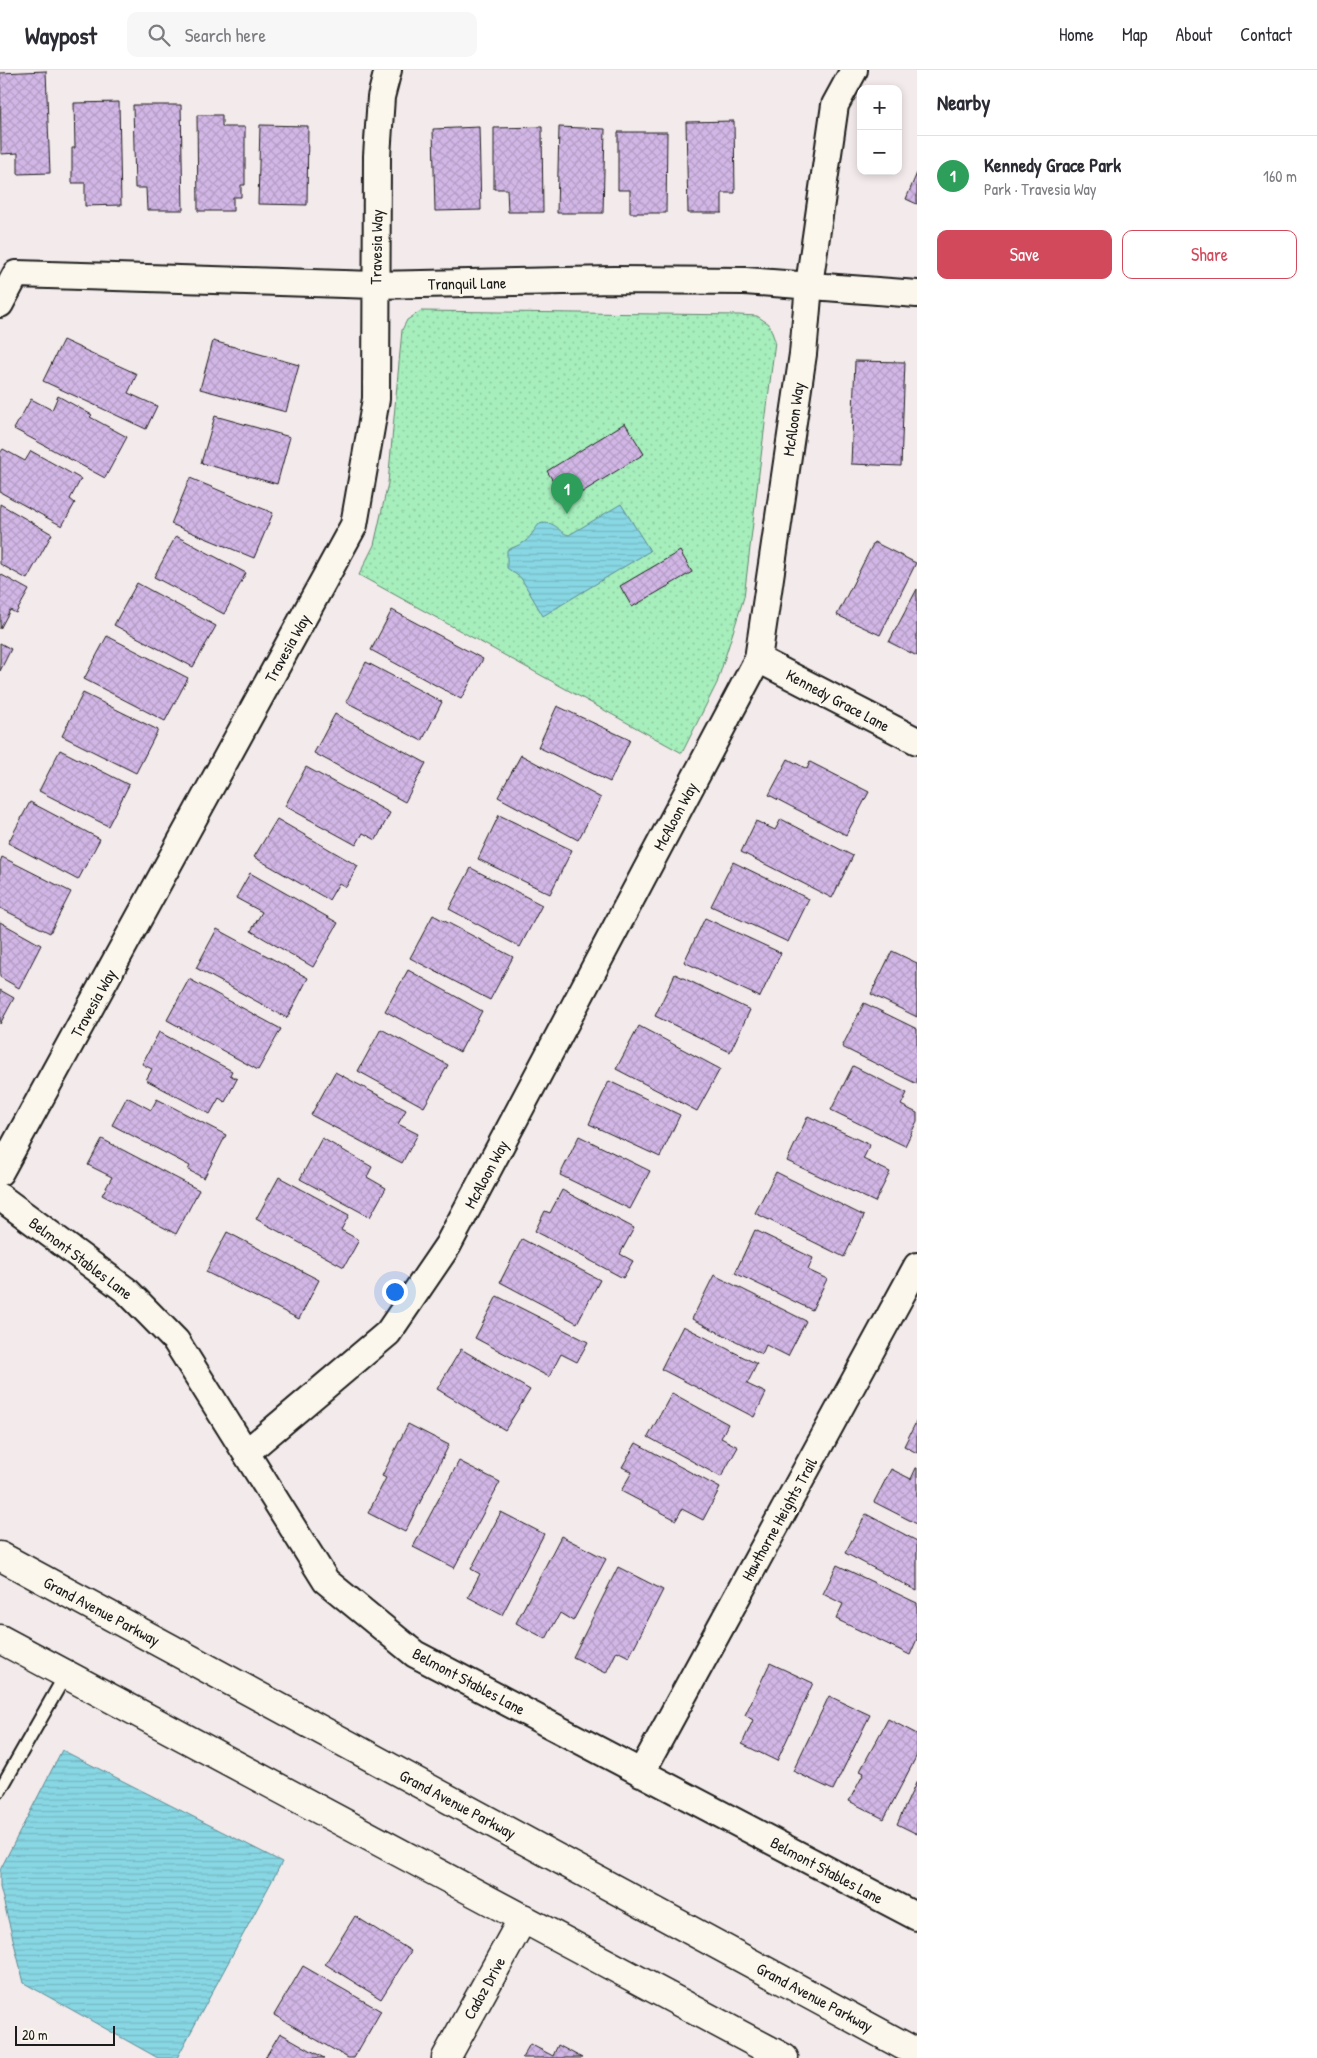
<!DOCTYPE html>
<html lang="en">
<head>
<meta charset="utf-8">
<style>
  body { margin:0; font-family:"Patrick Hand",sans-serif; background:#f7f7f7; color:#2b2b33 }
  .controls { position:absolute; right:15px; top:15px; display:grid; overflow:hidden; border-radius:10px; box-shadow:0 2px 8px #0003 }
  .controls button { width:45px; height:45px; display:grid; place-items:center; padding:0; border:0; border-bottom:1px solid #e1e1e2; background:#fff; color:#2b2b33; font:25px sans-serif }
  .scale { position:absolute; left:15px; bottom:12px; width:100px; box-sizing:border-box; padding-left:5px; border:2px solid #1c1c1c; border-top:0; font-size:14px; line-height:18px; white-space:nowrap; color:#1c1c1c; -webkit-text-stroke:4px #fbf7ec; paint-order:stroke }
  .you { position:absolute; left:394px; top:1221px; width:18px; height:18px; margin:-12px; border:4px solid #fff; border-radius:50%; background:#1a73e8; box-shadow:0 0 0 8px #1a73e833 }
  .badge { display:grid; place-items:center; width:32px; height:32px; border-radius:50%; background:#d1495b; color:#fff; font-size:16px; font-weight:700 }
  .pin { position:absolute; translate:-50% -41px; filter:drop-shadow(0 1px 2px #0008) }
  .pin::after { content:''; position:absolute; top:26px; width:18px; height:15px; background:inherit; clip-path:polygon(0 0,100% 0,50% 100%) }
  .list { margin:0; padding:0; list-style:none }
  h2 { display:flex; justify-content:space-between; align-items:center; height:65px; margin:0; padding:0 20px; font-size:21px }
  h2 small { font-size:16px; font-weight:400; color:#7c7c81 }
  .list li { display:grid; grid-template-columns:32px 1fr auto; gap:15px; align-items:center; box-sizing:border-box; height:80px; padding:0 20px; border-top:1px solid #e1e1e2 }
  .list b { display:block; font-size:19px; white-space:nowrap }
  .list p { margin:0; font-size:16px; white-space:nowrap; color:#7c7c81 }
  .list em { font-size:16px; font-style:normal; color:#7c7c81 }
  .actions { display:flex; gap:10px; padding:15px 20px }
  .actions a { flex:1; padding:11px 0; border:1px solid #d1495b; border-radius:10px; text-align:center; font-size:18px; color:#d1495b }
  .actions .main { background:#d1495b; color:#fff }
  .icon { flex:none; width:28px; height:28px; fill:none; stroke:currentColor; stroke-width:2; stroke-linecap:round; stroke-linejoin:round }
  .map { position:relative; flex:none; width:917px; height:1988px; overflow:hidden }
  header { display:flex; align-items:center; gap:30px; box-sizing:border-box; height:70px; padding:0 25px; background:#fff; border-bottom:1px solid #e1e1e2 }
  header strong { font-size:24px }
  nav { display:flex; gap:28px; margin-inline-start:auto; font-size:18px }
  .search { width:350px; height:45px; background:#f7f7f7; display:flex; align-items:center; gap:12px; box-sizing:border-box; padding:0 18px; border-radius:10px; color:#7c7c81; font-size:19px }
  main { display:flex }
  aside { flex:1; background:#fff }
  .map>svg:first-child { display:block }
</style>
</head>
<body>
<header>
<strong>Waypost</strong>
<div class="search"><svg class="icon" aria-label="search" viewBox="0 0 24 24"><circle cx="10" cy="10" r="6"/><path d="M15 15l6 6"/></svg>Search here</div>
<nav><a>Home</a><a>Map</a><a>About</a><a>Contact</a></nav>
</header>
<main>
<div class="map">
<svg width="917" height="1988" viewBox="0 0 917 1988">
  <defs>
    <pattern id="park-dots" width="8" height="8" patternUnits="userSpaceOnUse" patternTransform="scale(1.25)"><rect width="8" height="8" fill="#a6eebc"/><path d="M2 2h.1M6 6h.1" fill="none" stroke="#8ecca1" stroke-width="1.8" stroke-linecap="round"/></pattern>
    <pattern id="water-rules" width="6" height="5" patternUnits="userSpaceOnUse" patternTransform="scale(1.25)"><rect width="6" height="5" fill="#88d7e4"/><path d="M0 2.5h6" fill="none" stroke="#75b8c3"/></pattern>
    <pattern id="building-cross-hatch" width="8" height="8" patternUnits="userSpaceOnUse" patternTransform="scale(1.25)"><rect width="8" height="8" fill="#d2b7e6"/><path d="M0 0l8 8M0 8l8-8" fill="none" stroke="#b49dc5"/></pattern>
  </defs>
  <rect width="100%" height="100%" fill="#f3eaeb"/>
  <filter id="ink" filterUnits="userSpaceOnUse"><feTurbulence type="fractalNoise" baseFrequency=".02" numOctaves="2"/><feDisplacementMap in="SourceGraphic" scale="10" xChannelSelector="R" yChannelSelector="G"/><feConvolveMatrix kernelMatrix="1 2 1 2 8 2 1 2 1" color-interpolation-filters="sRGB"/></filter>
  <g filter="url(#ink)">
    <path fill="url(#park-dots)" stroke="#61856c" d="M 421,241 L 739,245 L 757,246 L 769,254 L 775,271 L 744,527 L 717,613 L 682,683 L 359,505 L 374,475 L 388,413 L 402,260 L 407,250 Z"/>
    <path fill="url(#water-rules)" stroke="#5d8c94" d="M 621,434 L 650,481 L 543,546 L 521,508 L 507,498 L 507,480 C 529,471 525,473 539,454 C 558,450 556,462 569,465 Z
      M 62,1680 L 282,1792 L 177,1988 L 158,1988 L 24,1913 L 0,1817 L 0,1800 Z"/>
    <path fill="url(#building-cross-hatch)" stroke="#1c1c1c" d="M 46,1 L 50,103 L 18,104 L 18,83 L 1,84 L 0,3 Z
      M 119,32 L 121,135 L 85,136 L 85,113 L 72,113 L 72,78 L 75,78 L 74,33 Z
      M 133,35 L 181,35 L 183,140 L 147,140 L 146,118 L 135,118 Z
      M 197,45 L 222,45 L 222,57 L 245,57 L 245,115 L 241,115 L 241,127 L 233,127 L 233,141 L 198,141 Z
      M 734,51 L 735,123 L 722,123 L 722,143 L 688,143 L 686,52 Z
      M 260,55 L 308,56 L 307,135 L 258,134 Z
      M 479,57 L 481,140 L 435,141 L 433,59 Z
      M 542,57 L 543,142 L 508,142 L 507,119 L 494,119 L 494,58 Z
      M 559,57 L 605,59 L 603,143 L 557,143 Z
      M 618,62 L 667,62 L 666,143 L 630,143 L 630,120 L 618,120 Z
      M 917,103 L 917,134 L 906,129 Z
      M 63,270 L 137,304 L 128,323 L 157,336 L 146,359 L 43,311 Z
      M 213,271 L 299,295 L 286,342 L 200,319 Z
      M 855,291 L 905,292 L 901,396 L 851,394 Z
      M 58,326 L 92,345 L 90,347 L 127,367 L 105,408 L 14,359 L 31,329 L 52,340 Z
      M 215,346 L 290,367 L 277,414 L 201,393 Z
      M 625,353 L 644,384 L 566,432 L 547,401 Z
      M 3,379 L 25,391 L 31,381 L 81,409 L 70,429 L 75,433 L 62,456 L 0,422 L 0,383 Z
      M 190,408 L 273,443 L 254,488 L 171,454 Z
      M 0,434 L 52,464 L 27,509 L 0,494 Z
      M 176,466 L 246,503 L 224,544 L 154,507 Z
      M 874,472 L 916,493 L 880,565 L 837,545 Z
      M 680,481 L 692,502 L 632,537 L 620,516 Z
      M 0,504 L 29,520 L 16,543 L 10,540 L 0,559 Z
      M 137,513 L 216,556 L 193,597 L 114,555 Z
      M 917,519 L 917,586 L 889,572 Z
      M 392,540 L 483,589 L 461,629 L 371,580 Z
      M 107,566 L 188,608 L 165,651 L 84,609 Z
      M 0,573 L 11,579 L 0,601 Z
      M 366,592 L 442,632 L 422,671 L 346,632 Z
      M 83,623 L 158,660 L 136,703 L 62,666 Z
      M 557,636 L 630,670 L 610,712 L 538,677 Z
      M 335,644 L 426,693 L 405,732 L 314,683 Z
      M 60,680 L 129,715 L 108,756 L 39,721 Z
      M 521,685 L 601,728 L 578,770 L 498,727 Z
      M 788,689 L 807,699 L 810,692 L 869,722 L 846,765 L 769,725 Z
      M 306,697 L 390,743 L 376,770 L 363,763 L 356,775 L 285,736 Z
      M 30,732 L 100,769 L 78,810 L 8,773 Z
      M 499,745 L 572,780 L 550,824 L 478,789 Z
      M 277,749 L 358,796 L 346,817 L 339,813 L 329,830 L 254,787 Z
      M 781,749 L 853,786 L 832,828 L 741,782 L 756,751 L 775,760 Z
      M 2,787 L 71,822 L 50,863 L 0,838 L 0,792 Z
      M 733,792 L 809,829 L 788,872 L 711,836 Z
      M 471,798 L 542,835 L 520,877 L 449,839 Z
      M 250,803 L 338,853 L 313,897 L 251,861 L 262,842 L 236,828 Z
      M 433,845 L 513,887 L 490,930 L 410,888 Z
      M 705,848 L 781,883 L 760,927 L 684,892 Z
      M 0,852 L 41,875 L 19,918 L 0,907 Z
      M 217,859 L 308,908 L 287,948 L 196,898 Z
      M 892,881 L 917,893 L 917,947 L 871,924 Z
      M 408,900 L 482,941 L 460,982 L 385,941 Z
      M 675,904 L 750,940 L 730,982 L 655,946 Z
      M 189,909 L 281,959 L 258,1000 L 167,950 Z
      M 0,920 L 14,928 L 0,954 Z
      M 864,933 L 917,959 L 917,1014 L 842,977 Z
      M 639,956 L 720,999 L 697,1041 L 616,999 Z
      M 381,959 L 448,995 L 424,1037 L 358,1001 Z
      M 159,962 L 232,1001 L 230,1005 L 237,1009 L 225,1032 L 219,1028 L 210,1044 L 146,1010 L 152,999 L 142,994 Z
      M 853,996 L 907,1023 L 901,1035 L 917,1043 L 917,1051 L 905,1076 L 831,1040 Z
      M 335,1002 L 406,1040 L 398,1054 L 418,1064 L 402,1093 L 311,1045 Z
      M 609,1011 L 680,1045 L 660,1087 L 589,1054 Z
      M 127,1027 L 151,1040 L 157,1029 L 226,1065 L 204,1108 L 188,1100 L 190,1096 L 112,1055 Z
      M 808,1046 L 870,1075 L 863,1089 L 890,1102 L 875,1132 L 787,1091 Z
      M 579,1066 L 650,1101 L 630,1139 L 560,1105 Z
      M 322,1068 L 372,1097 L 367,1107 L 386,1118 L 370,1147 L 300,1109 Z
      M 102,1069 L 199,1120 L 176,1164 L 102,1125 L 112,1107 L 88,1095 Z
      M 776,1102 L 864,1146 L 844,1187 L 755,1143 Z
      M 279,1107 L 349,1145 L 341,1160 L 359,1170 L 344,1197 L 256,1149 Z
      M 562,1120 L 634,1158 L 620,1184 L 633,1191 L 623,1208 L 535,1161 L 545,1141 L 550,1143 Z
      M 755,1160 L 813,1188 L 808,1200 L 827,1209 L 812,1240 L 735,1203 Z
      M 227,1162 L 319,1210 L 299,1249 L 206,1202 Z
      M 522,1169 L 600,1210 L 577,1253 L 500,1212 Z
      M 714,1205 L 806,1251 L 788,1286 L 766,1275 L 762,1284 L 692,1249 Z
      M 497,1226 L 588,1272 L 577,1292 L 561,1284 L 549,1307 L 475,1268 Z
      M 683,1256 L 757,1294 L 747,1314 L 766,1323 L 754,1347 L 661,1299 Z
      M 461,1279 L 530,1320 L 505,1360 L 437,1319 Z
      M 672,1323 L 728,1354 L 721,1368 L 738,1377 L 721,1407 L 648,1367 Z
      M 917,1350 L 917,1383 L 904,1376 Z
      M 408,1354 L 449,1375 L 405,1462 L 368,1443 L 386,1408 L 382,1406 Z
      M 636,1373 L 720,1418 L 703,1450 L 682,1439 L 676,1450 L 621,1421 L 632,1402 L 622,1397 Z
      M 459,1391 L 500,1412 L 454,1498 L 413,1477 Z
      M 916,1398 L 917,1398 L 917,1454 L 874,1432 L 891,1399 L 911,1409 Z
      M 501,1442 L 544,1464 L 502,1545 L 468,1527 L 480,1504 L 471,1499 Z
      M 866,1444 L 917,1471 L 917,1521 L 845,1483 Z
      M 561,1466 L 606,1489 L 573,1551 L 560,1543 L 546,1569 L 516,1553 Z
      M 837,1495 L 917,1533 L 917,1569 L 910,1585 L 836,1549 L 843,1534 L 823,1524 Z
      M 618,1497 L 663,1520 L 629,1587 L 617,1581 L 606,1603 L 573,1587 Z
      M 770,1593 L 813,1613 L 777,1691 L 742,1674 L 753,1650 L 745,1645 Z
      M 829,1626 L 870,1645 L 833,1720 L 793,1701 Z
      M 888,1649 L 917,1664 L 917,1685 L 884,1749 L 849,1731 L 864,1703 L 860,1701 Z
      M 917,1711 L 917,1764 L 897,1754 Z
      M 355,1846 L 411,1881 L 381,1929 L 325,1894 Z
      M 303,1896 L 381,1941 L 354,1988 L 348,1988 L 274,1945 Z
      M 280,1963 L 324,1988 L 265,1988 Z
      M 530,1974 L 553,1986 L 558,1975 L 582,1988 L 522,1988 Z"/>
    <g fill="none" stroke-linecap="round" stroke-linejoin="round">
      <defs>
        <path id="lane" d="M 0,1720 L 66,1604"/>
        <path id="street" d="M 0,234 L 16,204 L 375,215 L 614,210 L 745,211 L 917,224
          M 758,589 L 917,671
          M 0,1102 L 354,455 L 376,329 L 377,86 L 381,27 L 388,0
          M 0,1127 L 127,1221 L 176,1271 L 326,1511 L 415,1584 L 917,1847
          M 247,1382 L 388,1263 L 448,1175 L 758,589 L 803,284 L 809,215 L 835,35 L 854,0
          M 641,1703 L 917,1196"/>
        <path id="secondary" d="M 0,1486 L 917,1983
          M 0,1569 L 784,1988
          M 446,1988 L 523,1848"/>
      </defs>
      <use href="#lane" stroke="#1c1c1c" stroke-width="16"/>
      <use href="#street" stroke="#1c1c1c" stroke-width="30"/>
      <use href="#secondary" stroke="#1c1c1c" stroke-width="31"/>
      <use href="#lane" stroke="#fbf7ec" stroke-width="12"/>
      <use href="#street" stroke="#fbf7ec" stroke-width="26"/>
      <use href="#secondary" stroke="#fbf7ec" stroke-width="28"/>
    </g>
  </g>
  <g text-anchor="middle" stroke-width="5" stroke-linejoin="round" paint-order="stroke">
    <g font-size="16" fill="#1c1c1c" stroke="#fbf7ec">
      <text transform="translate(376 177) rotate(-89)" y="6">Travesia Way</text>
      <text transform="translate(467 213) rotate(-1)" y="6">Tranquil Lane</text>
      <text transform="translate(793 349) rotate(-82)" y="6">McAloon Way</text>
      <text transform="translate(287 578) rotate(-61)" y="6">Travesia Way</text>
      <text transform="translate(838 630) rotate(28)" y="6">Kennedy Grace Lane</text>
      <text transform="translate(675 746) rotate(-62)" y="6">McAloon Way</text>
      <text transform="translate(93 933) rotate(-61)" y="6">Travesia Way</text>
      <text transform="translate(486 1104) rotate(-62)" y="6">McAloon Way</text>
      <text transform="translate(81 1188) rotate(37)" y="6">Belmont Stables Lane</text>
      <text transform="translate(779 1449) rotate(-61)" y="6">Hawthorne Heights Trail</text>
      <text transform="translate(102 1541) rotate(28)" y="6">Grand Avenue Parkway</text>
      <text transform="translate(469 1611) rotate(28)" y="6">Belmont Stables Lane</text>
      <text transform="translate(458 1734) rotate(28)" y="6">Grand Avenue Parkway</text>
      <text transform="translate(827 1800) rotate(28)" y="6">Belmont Stables Lane</text>
      <text transform="translate(484 1918) rotate(-61)" y="6">Cadoz Drive</text>
      <text transform="translate(815 1927) rotate(28)" y="6">Grand Avenue Parkway</text>
    </g>
  </g>
</svg>
<div class="controls">
<button>+</button>
<button>−</button>
</div>
<div class="scale">20 m</div>
<div class="you"></div>
<div class="pin badge" style="left:567px;top:444px;background:#2e9e5b">1</div>
</div>
<aside>
<h2>Nearby<small></small></h2>
<ul class="list">
<li><span class="badge" style="background:#2e9e5b">1</span><div><b>Kennedy Grace Park</b><p>Park · Travesia Way</p></div><em>160 m</em></li>
</ul>
<div class="actions"><a class="main">Save</a><a>Share</a></div>
</aside>
</main>
</body>
</html>
